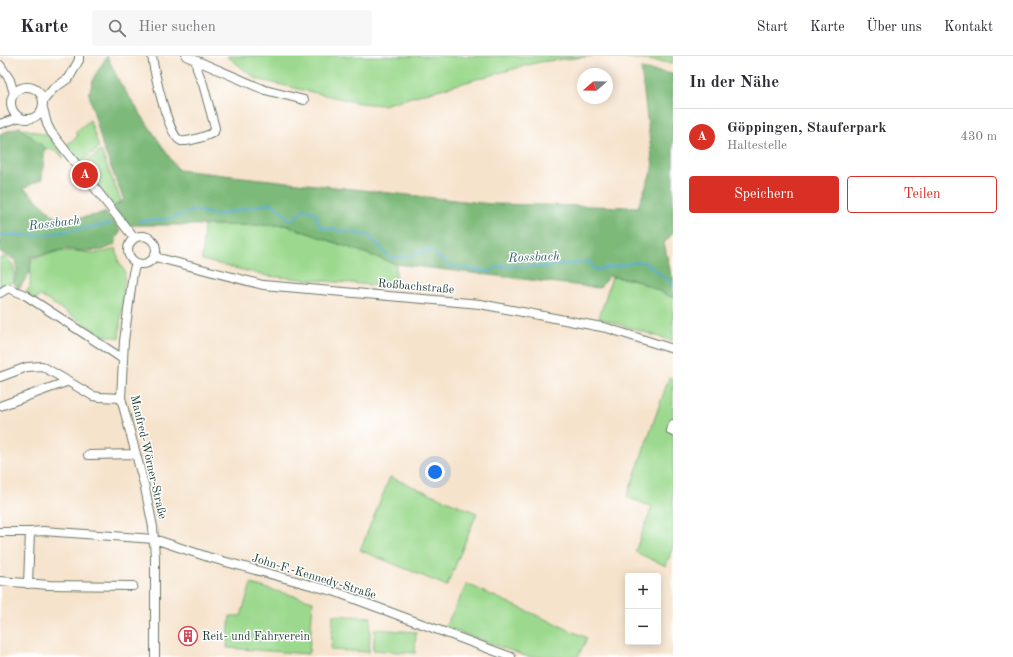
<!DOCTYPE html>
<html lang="de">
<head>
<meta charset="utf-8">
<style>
  body { margin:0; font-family:"Old Standard TT",serif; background:#f7f7f7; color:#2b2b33 }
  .controls { position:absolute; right:12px; bottom:12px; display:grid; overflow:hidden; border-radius:4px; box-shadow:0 2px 10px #0003 }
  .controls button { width:36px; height:36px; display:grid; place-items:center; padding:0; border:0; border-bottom:1px solid #e1e1e2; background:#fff; color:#2b2b33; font:20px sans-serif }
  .compass { position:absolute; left:577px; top:12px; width:36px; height:36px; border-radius:50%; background:#fff; box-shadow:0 2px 10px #0003; rotate:250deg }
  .you { position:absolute; left:435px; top:416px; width:14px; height:14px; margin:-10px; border:3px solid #fff; border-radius:50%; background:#1a73e8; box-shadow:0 0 0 6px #1a73e833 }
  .badge { display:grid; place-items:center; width:26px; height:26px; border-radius:50%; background:#d93025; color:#fff; font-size:13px; font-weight:700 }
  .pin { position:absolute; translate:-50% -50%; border:2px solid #fff; box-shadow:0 1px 4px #0006 }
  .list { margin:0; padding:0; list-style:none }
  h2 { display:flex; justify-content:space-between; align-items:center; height:52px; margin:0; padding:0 16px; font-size:17px }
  h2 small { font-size:13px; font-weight:400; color:#7c7c81 }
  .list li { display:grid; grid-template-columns:26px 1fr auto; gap:12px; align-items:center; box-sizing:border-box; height:56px; padding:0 16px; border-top:1px solid #e1e1e2 }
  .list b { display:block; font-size:15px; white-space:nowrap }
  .list p { margin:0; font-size:13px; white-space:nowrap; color:#7c7c81 }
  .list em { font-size:13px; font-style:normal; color:#7c7c81 }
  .actions { display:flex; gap:8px; padding:12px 16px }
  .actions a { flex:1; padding:9px 0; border:1px solid #d93025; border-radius:4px; text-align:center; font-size:14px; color:#d93025 }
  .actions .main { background:#d93025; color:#fff }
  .icon { flex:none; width:22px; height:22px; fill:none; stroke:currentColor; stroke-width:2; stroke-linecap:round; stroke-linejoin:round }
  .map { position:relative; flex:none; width:673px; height:601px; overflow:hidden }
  header { display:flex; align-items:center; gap:24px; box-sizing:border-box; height:56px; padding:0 20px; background:#fff; border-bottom:1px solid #e1e1e2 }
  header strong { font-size:19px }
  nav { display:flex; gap:22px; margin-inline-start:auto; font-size:14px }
  .search { width:280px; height:36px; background:#f7f7f7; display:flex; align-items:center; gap:10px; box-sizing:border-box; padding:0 14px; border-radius:4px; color:#7c7c81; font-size:15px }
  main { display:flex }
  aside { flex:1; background:#fff }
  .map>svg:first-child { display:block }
</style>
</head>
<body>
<header>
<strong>Karte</strong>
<div class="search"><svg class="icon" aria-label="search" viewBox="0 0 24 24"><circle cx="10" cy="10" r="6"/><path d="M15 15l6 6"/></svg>Hier suchen</div>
<nav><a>Start</a><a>Karte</a><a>Über uns</a><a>Kontakt</a></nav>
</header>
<main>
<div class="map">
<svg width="673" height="601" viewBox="0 0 673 601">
  <rect width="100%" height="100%" fill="#fff"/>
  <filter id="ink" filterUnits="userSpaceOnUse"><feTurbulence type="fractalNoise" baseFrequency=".025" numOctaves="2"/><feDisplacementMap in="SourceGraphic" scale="8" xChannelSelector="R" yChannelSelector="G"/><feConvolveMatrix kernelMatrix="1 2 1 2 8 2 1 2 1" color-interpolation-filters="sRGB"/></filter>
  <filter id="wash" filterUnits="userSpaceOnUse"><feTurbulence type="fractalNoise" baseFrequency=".012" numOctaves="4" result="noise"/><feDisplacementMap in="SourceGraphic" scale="16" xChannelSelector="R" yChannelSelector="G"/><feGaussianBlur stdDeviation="0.9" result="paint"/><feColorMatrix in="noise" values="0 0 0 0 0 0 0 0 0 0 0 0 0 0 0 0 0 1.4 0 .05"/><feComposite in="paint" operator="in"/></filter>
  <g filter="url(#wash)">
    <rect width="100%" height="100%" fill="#f6e3cc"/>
    <path fill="#9cd98e" stroke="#5e8b61" d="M 227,0 L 592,0 L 539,6 L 383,49 L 359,47 L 256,23 Z
      M 610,0 L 673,0 L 673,7 Z
      M 90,64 L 99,92 L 80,107 L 66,89 L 78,80 L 75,76 Z
      M 19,71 L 49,80 L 64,101 L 63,102 L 58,96 L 45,92 Z
      M 101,95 L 121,145 L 113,151 L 83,108 Z
      M 204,169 L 285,169 L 396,208 L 396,231 L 267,220 L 202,204 Z
      M 116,192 L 119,206 L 125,216 L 119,282 L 102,279 L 39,239 L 37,244 L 26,238 L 30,230 L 31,205 L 33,202 C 44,200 56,195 67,195 C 85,195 98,201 116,192 Z
      M 5,201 C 16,210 15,213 13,226 L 0,231 L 0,202 Z
      M 612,221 L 636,224 L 673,242 L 673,285 L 599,262 Z
      M 669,322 L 673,323 L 673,491 L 666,510 L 635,496 L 652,451 L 627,441 Z
      M 390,421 L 477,457 L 447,530 L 360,494 Z
      M 251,528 L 313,545 L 309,598 L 227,592 L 230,560 L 241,560 Z
      M 467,528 L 587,582 L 578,601 L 528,601 L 445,571 Z
      M 333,559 L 371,561 L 369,596 L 331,594 Z
      M 375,573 L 416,576 L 415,597 L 373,594 Z"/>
    <path fill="#7db979" stroke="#4e7b56" d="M 107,0 L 120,27 L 178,114 L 491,148 L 638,151 L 653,111 L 641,13 L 673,18 L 673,177 L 664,187 L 671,219 L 673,221 L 673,242 L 636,224 L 609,220 L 599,232 L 396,208 L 285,169 L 131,169 L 128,171 L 113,151 L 124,144 L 103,91 L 89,38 L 94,21 Z
      M 19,71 L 45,92 L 42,123 L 24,132 L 54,160 L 67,164 L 102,158 L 105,156 L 121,175 L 116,182 L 116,188 L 103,194 L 84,195 L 66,193 L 31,201 L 30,216 L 19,233 L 14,227 L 17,214 L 15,204 L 0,196 L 0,78 Z"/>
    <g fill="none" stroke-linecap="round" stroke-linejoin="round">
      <path stroke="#5daed8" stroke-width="2" d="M 139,165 L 169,163 L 195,154 L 217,159 L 271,147 L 278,152 L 291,165 L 304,153 L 315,157 L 321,171 L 370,180 L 390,202 L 411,200 L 430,194 L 450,210 L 490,216 L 499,210 L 546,211 L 589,205 L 595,214 L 631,207 L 645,206 L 673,228
        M 0,179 L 44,179 L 110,168"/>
    </g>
  </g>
  <g filter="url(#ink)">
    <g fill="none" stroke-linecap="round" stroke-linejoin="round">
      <defs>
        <path id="minor" d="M 152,0 C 154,14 168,81 181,85 C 188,86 208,80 214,76 L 215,72 L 203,28 L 197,13 L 196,5
          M 186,0 L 265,34 L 304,44
          M 0,9 L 10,24 L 14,38
          M11 47a16 16 0 1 1 32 0a16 16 0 1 1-32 0Z
          M 43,45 L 53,33 L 69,22 L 79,4 L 79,0
          M 43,52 L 47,68 L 51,76 L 134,182
          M 0,68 L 20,61
          M128 194a14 14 0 1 1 28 0a14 14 0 1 1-28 0Z
          M 155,201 L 263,229 L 480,248 L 607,272 L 673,293
          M 136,207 L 133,217 L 124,285 L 121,342 L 145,432 L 153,471 L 155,501 L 155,601
          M 0,237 L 8,232 L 25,239 L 123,303
          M 0,321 L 27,311 L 42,310 L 93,340 L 100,341 L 121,342
          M 0,350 L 69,325
          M 673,368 L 671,375 L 673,376
          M 88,399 L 136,398
          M 0,476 L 30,476 L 43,475 L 154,483 L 208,501 L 336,536 L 511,601
          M 0,525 L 49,529 L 133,530
          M 28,528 L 30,476"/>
      </defs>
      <use href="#minor" stroke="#6a7769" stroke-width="10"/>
      <use href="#minor" stroke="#fff" stroke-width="8"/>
    </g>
  </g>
  <defs>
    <symbol id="building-ring" viewBox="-11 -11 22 22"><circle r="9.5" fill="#fff" stroke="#d1495b" stroke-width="1.5"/><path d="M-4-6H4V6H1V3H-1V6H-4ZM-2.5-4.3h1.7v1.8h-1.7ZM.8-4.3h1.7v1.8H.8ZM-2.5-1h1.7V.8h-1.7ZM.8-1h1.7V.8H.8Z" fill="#d1495b"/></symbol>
  </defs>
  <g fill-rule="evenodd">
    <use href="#building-ring" x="177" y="569" width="22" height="22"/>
  </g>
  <g text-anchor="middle" stroke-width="3" stroke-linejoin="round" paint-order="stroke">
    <g font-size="12" fill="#1f3d34" stroke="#fff">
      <text transform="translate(416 230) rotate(5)" y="4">Roßbachstraße</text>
      <text transform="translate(149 401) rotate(77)" y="4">Manfred-Wörner-Straße</text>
      <text transform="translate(314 520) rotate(17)" y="4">John-F.-Kennedy-Straße</text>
    </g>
    <g font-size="12" fill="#1f3d34" stroke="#fff" text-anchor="start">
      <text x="202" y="584">Reit- und Fahrverein</text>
    </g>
    <g font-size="13" font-style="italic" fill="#325f65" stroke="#fff">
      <text transform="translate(54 166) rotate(-7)" y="5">Rossbach</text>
      <text transform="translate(534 200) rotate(-2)" y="5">Rossbach</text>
    </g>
  </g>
</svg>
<div class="controls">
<button>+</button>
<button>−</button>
</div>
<svg class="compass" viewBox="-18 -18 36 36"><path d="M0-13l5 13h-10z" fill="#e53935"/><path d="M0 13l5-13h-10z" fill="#7c7c81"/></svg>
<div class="you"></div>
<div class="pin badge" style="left:85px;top:119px">A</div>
</div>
<aside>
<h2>In der Nähe<small></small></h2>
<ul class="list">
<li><span class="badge">A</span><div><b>Göppingen, Stauferpark</b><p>Haltestelle</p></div><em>430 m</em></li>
</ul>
<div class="actions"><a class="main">Speichern</a><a>Teilen</a></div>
</aside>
</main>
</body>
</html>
